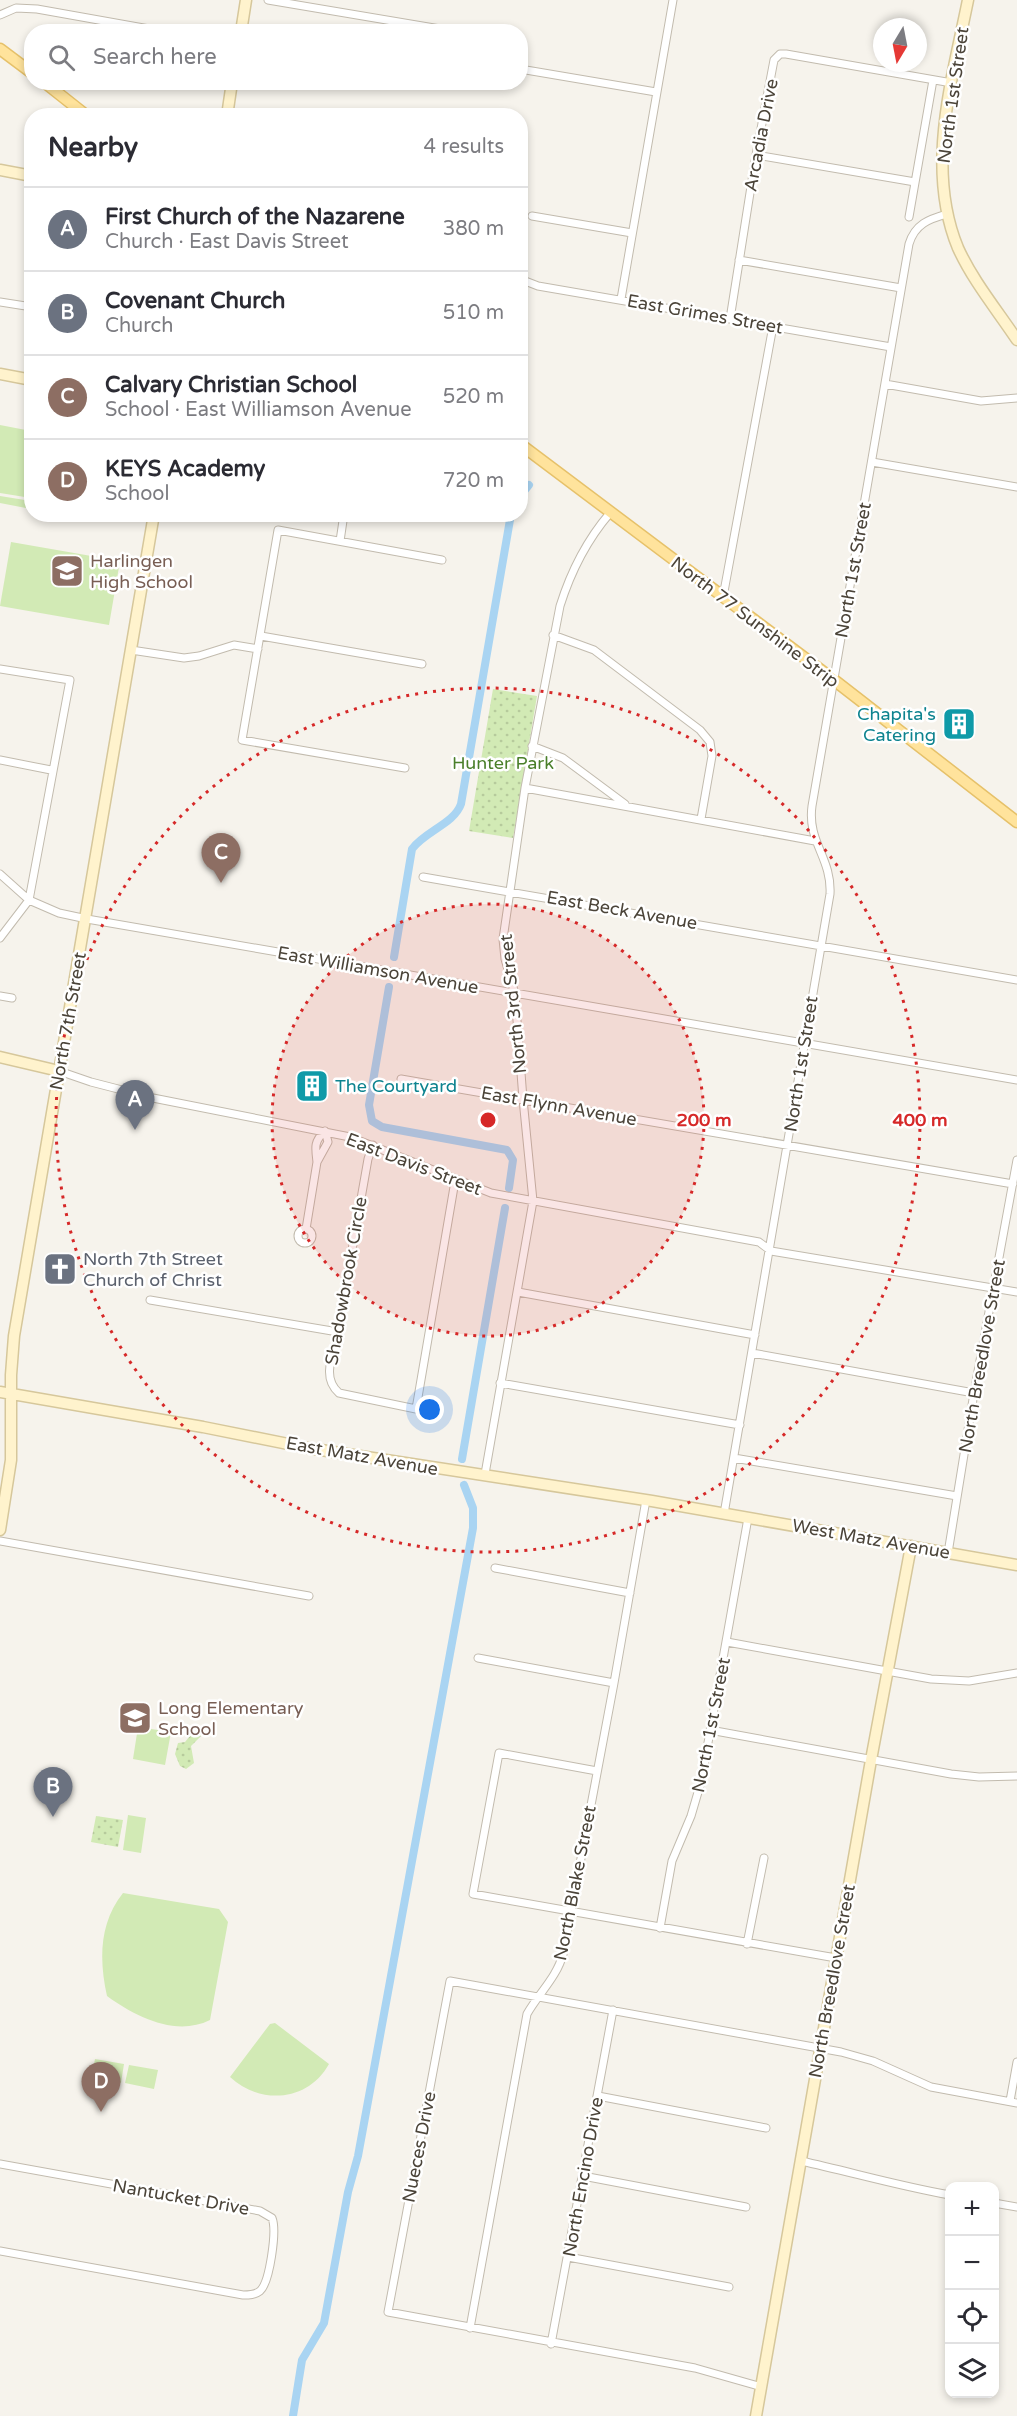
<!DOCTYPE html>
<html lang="en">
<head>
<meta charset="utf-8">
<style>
  body { margin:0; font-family:"Varela Round",sans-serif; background:#f2f2f3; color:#2b2b33 }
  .controls { position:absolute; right:18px; bottom:18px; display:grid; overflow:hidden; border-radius:12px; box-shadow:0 3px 9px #0003 }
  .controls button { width:54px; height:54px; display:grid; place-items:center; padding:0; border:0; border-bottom:2px solid #e1e1e2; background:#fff; color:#2b2b33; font:30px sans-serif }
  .compass { position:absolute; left:873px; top:18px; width:54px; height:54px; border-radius:50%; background:#fff; box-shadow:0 3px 9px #0003; rotate:190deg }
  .you { position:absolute; left:430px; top:1410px; width:21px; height:21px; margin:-15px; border:4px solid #fff; border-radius:50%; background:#1a73e8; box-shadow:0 0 0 9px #1a73e833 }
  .badge { display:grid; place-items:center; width:39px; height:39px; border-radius:50%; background:#fc3f1d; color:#fff; font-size:20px; font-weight:700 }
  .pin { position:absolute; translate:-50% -50px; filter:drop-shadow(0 2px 3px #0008) }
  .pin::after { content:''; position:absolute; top:32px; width:21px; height:18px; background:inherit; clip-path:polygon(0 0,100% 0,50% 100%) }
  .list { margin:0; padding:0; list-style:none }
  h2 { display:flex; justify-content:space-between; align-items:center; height:78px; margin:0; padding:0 24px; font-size:26px }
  h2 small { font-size:20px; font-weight:400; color:#7c7c81 }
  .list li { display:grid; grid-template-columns:39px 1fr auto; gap:18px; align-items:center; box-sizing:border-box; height:84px; padding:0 24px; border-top:2px solid #e1e1e2 }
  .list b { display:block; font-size:22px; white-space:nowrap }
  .list p { margin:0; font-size:20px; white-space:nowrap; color:#7c7c81 }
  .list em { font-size:20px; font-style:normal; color:#7c7c81 }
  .icon { flex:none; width:33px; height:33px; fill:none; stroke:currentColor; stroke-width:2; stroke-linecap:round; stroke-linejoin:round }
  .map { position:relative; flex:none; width:1017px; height:2416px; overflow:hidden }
  .search { position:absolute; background:#fff; box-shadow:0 3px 9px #0003; left:24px; top:24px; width:504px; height:66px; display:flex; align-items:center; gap:15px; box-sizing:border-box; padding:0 21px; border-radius:24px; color:#7c7c81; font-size:22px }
  .panel { position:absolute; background:#fff; box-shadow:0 3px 9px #0003; left:24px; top:108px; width:504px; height:414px; border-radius:24px }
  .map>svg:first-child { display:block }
</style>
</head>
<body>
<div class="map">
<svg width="1017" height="2416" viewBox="0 0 1017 2416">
  <defs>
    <pattern id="grass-dots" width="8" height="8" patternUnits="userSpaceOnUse" patternTransform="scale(1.5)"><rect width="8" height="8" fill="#d2eab5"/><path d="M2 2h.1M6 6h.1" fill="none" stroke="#b6ca9c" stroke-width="1.8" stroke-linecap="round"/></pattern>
  </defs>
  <rect width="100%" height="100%" fill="#f6f3ec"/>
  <path fill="url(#grass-dots)" d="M 493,689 L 537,696 L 513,838 L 469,831 Z
    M 194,1731 L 197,1731 L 201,1736 L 191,1746 L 194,1763 L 186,1769 L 180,1766 L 175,1754 L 178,1743 L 185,1742 Z
    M 96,1816 L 123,1820 L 118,1847 L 91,1842 Z"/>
  <path fill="#d2eab5" d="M 0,425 L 31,431 L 31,498 L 0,493 Z
    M 0,496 L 31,501 L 31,509 L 0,503 Z
    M 11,542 L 120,561 L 109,625 L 0,606 Z
    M 138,1727 L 171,1732 L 165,1765 L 133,1759 Z
    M 128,1815 L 146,1818 L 141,1853 L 123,1850 Z
    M 123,1893 L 219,1909 L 228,1922 L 210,2020 C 176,2037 136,2017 107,1996 C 99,1960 99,1923 123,1893 Z
    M 275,2023 L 329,2064 C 308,2102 260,2105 230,2077 L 270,2024 Z
    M 95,2059 L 124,2064 L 121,2083 L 91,2078 Z
    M 129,2065 L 158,2070 L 154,2089 L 125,2083 Z"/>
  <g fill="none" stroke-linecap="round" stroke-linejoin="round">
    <path stroke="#a9d4f2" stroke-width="8" d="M 520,496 L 529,485
      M 394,957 L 412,849 C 425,831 454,824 461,804 L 511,514
      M 389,987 L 369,1105 L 372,1121 L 382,1127 L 507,1150 L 513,1160 L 509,1188
      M 462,1459 L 505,1208
      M 293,2416 L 302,2360 L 324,2323 L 348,2192 L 358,2156 L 473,1528 L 473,1508 L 464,1485"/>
    <defs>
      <path id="street" d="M 268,0 L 458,32
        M 0,15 L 16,8 L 37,9 L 166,32
        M 520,69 L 656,92
        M 756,155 L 915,182
        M 532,216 L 632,233
        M 909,217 L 933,80
        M 739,260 L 901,288
        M 520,279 L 538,286 L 891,347
        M 621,299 L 673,0
        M 0,302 L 32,307
        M 730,319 L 756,155 L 774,60 L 780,54 L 786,54 L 952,83
        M 885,384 L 981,401 L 1017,398
        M 872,462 L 1017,487
        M 340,541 L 344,514
        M 723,597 L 773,326
        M 553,635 L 594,650 L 700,730 L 710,742 L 712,756 L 701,819
        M 261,636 L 422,664
        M 131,650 L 184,658 L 199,656 L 234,645 L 258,649
        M 0,669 L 70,680 L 29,900 L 0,938
        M 532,746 L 563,758 L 625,804
        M 0,760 L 51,770
        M 405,768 L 242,740 L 278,530 L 442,560
        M 525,788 L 815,841
        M 0,874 L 29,900 L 59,913 L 87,919 L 1017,1080
        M 423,877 L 1017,980
        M 0,996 L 12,998
        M 59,1071 L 91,1082 L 153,1098 L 350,1137 L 491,1193 L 759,1242 L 771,1251 L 1017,1292
        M 401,1079 L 1013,1184
        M 373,1145 L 368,1159 L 335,1346 C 330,1362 324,1380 339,1393 L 416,1409 L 455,1181
        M 317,1162 C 315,1147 314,1141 325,1131
        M298 1236a7 7 0 1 1 14 0a7 7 0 1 1-14 0Z
        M 306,1229 L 317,1162 L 328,1142 L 325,1131
        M 518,1292 L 755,1335
        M 150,1300 L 338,1332
        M 752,1353 L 974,1393
        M 500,1383 L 740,1425
        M 734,1458 L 957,1496
        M 485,1474 L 533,1201 L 523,1099 L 515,994 L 505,959 L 503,939 L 525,788 L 560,606 C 571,571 586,541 610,513
        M 724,1514 L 830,894 C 832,858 807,842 812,806 L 909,244 C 915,224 929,219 947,214
        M 0,1541 L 309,1596
        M 948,1553 L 974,1393 L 1017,1160
        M 495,1568 L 630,1593
        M 727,1642 L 931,1679 L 969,1681 L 1017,1673
        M 478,1658 L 614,1683
        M 710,1730 L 951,1774 L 979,1777 L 1017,1776
        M 597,1771 L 499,1753 L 473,1894 L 836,1958
        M 660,1928 L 672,1861 L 691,1816 L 701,1782 L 748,1518
        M 747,1944 L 764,1858
        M 598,2096 L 766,2128
        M 1010,2101 L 1017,2062
        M 801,2161 C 851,2172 899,2186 950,2195
        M 0,2164 L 260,2211 L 272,2218 C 277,2230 270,2282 260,2291 C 255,2295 249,2295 243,2295 L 0,2251
        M 583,2176 L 746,2207
        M 994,2203 L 1017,2207
        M 568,2257 L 729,2287
        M 470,2328 L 527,2014 C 539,1993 557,1977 563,1954 L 614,1683 L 646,1500
        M 551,2344 L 613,2010
        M 762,2387 L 695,2368 L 388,2312 L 450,1981 L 841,2052 L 873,2061 L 931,2087 L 1017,2103"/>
      <path id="secondary" d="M 968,0 C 952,80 925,168 958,248 C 973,281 997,310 1017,340
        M 241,32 L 246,0
        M 227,116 L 232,82
        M 0,170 L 32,176
        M 0,374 L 32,380
        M 0,1057 L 59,1071
        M 0,1392 L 203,1427 L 308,1448 L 652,1501 L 1017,1565
        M 0,1530 L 11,1460 L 11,1375 L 14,1336 L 154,514
        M 756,2416 L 871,1760 L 911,1546"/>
      <path id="primary" d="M 0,49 L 32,73
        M 44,82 L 87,116
        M 520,444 L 834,680 L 1017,822"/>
    </defs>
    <use href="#street" stroke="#c2bbae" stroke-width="9"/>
    <use href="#secondary" stroke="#d6c79b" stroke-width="13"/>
    <use href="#primary" stroke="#e6c16a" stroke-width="13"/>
    <use href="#street" stroke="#fff" stroke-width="7"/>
    <use href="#secondary" stroke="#fff3cd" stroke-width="10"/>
    <use href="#primary" stroke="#ffe39c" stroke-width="10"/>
  </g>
  <circle cx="488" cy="1120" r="216" fill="#d62828" fill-opacity=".12"/>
  <g fill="none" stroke="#d62828" stroke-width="3" stroke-dasharray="3 6">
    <circle cx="488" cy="1120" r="216"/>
    <circle cx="488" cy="1120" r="432"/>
  </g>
  <defs>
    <symbol id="school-square" viewBox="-11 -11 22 22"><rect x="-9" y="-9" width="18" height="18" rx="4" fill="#8d6e63" stroke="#fff"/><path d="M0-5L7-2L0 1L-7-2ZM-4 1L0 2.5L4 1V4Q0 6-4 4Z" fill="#fff"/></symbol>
    <symbol id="building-square" viewBox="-11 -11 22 22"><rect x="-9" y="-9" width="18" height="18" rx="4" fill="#0f9aa8" stroke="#fff"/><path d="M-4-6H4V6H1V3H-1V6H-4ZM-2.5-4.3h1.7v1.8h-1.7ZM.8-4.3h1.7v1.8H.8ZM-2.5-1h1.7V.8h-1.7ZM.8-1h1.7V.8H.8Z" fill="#fff"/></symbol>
    <symbol id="church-square" viewBox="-11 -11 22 22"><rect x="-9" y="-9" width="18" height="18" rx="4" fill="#6b7280" stroke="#fff"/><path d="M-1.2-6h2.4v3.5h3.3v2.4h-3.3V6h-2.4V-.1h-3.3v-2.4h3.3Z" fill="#fff"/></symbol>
  </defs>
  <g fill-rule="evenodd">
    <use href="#school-square" x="48" y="552" width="38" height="38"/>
    <use href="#building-square" x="940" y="705" width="38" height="38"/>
    <use href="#building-square" x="293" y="1067" width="38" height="38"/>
    <use href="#church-square" x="41" y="1250" width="38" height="38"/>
    <use href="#school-square" x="116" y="1699" width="38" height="38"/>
  </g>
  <g text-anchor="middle" stroke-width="5" stroke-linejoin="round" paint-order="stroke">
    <g font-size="18" fill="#4b4439" stroke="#fff">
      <text transform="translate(953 95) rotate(-82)" y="6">North 1st Street</text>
      <text transform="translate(761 135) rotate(-79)" y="6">Arcadia Drive</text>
      <text transform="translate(705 314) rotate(10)" y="6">East Grimes Street</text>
      <text transform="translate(853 570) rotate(-80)" y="6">North 1st Street</text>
      <text transform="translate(755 622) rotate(37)" y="6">North 77 Sunshine Strip</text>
      <text transform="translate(622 910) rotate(10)" y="6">East Beck Avenue</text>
      <text transform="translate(378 970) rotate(10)" y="6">East Williamson Avenue</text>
      <text transform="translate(513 1004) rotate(-96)" y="6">North 3rd Street</text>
      <text transform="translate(68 1021) rotate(-80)" y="6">North 7th Street</text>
      <text transform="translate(801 1064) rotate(-81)" y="6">North 1st Street</text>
      <text transform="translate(559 1106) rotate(10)" y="6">East Flynn Avenue</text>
      <text transform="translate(414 1164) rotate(21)" y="6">East Davis Street</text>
      <text transform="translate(346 1281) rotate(-80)" y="6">Shadowbrook Circle</text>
      <text transform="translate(982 1356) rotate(-80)" y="6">North Breedlove Street</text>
      <text transform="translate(362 1456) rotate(10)" y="6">East Matz Avenue</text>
      <text transform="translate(871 1539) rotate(10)" y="6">West Matz Avenue</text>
      <text transform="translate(711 1725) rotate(-79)" y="6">North 1st Street</text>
      <text transform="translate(575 1883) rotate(-79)" y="6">North Blake Street</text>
      <text transform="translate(832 1981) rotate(-80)" y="6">North Breedlove Street</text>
      <text transform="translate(419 2147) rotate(-79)" y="6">Nueces Drive</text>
      <text transform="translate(583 2177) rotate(-80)" y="6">North Encino Drive</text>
      <text transform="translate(181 2197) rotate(10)" y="6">Nantucket Drive</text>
    </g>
    <g font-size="18" fill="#785e54" stroke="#fff" text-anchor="start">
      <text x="90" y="567">Harlingen<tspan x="90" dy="21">High School</tspan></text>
      <text x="158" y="1714">Long Elementary<tspan x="158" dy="21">School</tspan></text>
    </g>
    <g font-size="18" fill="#0d838f" stroke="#fff" text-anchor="end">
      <text x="936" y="720">Chapita's<tspan x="936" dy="21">Catering</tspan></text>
      <text x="335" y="1092" text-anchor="start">The Courtyard</text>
    </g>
    <g font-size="18" fill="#4a7f2a" stroke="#fff">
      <text x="503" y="769">Hunter Park</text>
    </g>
    <g font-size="18" fill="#5b616d" stroke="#fff" text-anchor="start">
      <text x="83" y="1265">North 7th Street<tspan x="83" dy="21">Church of Christ</tspan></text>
    </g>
  </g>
  <circle cx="488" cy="1120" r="9" fill="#d62828" stroke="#fff" stroke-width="3"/>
  <g font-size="18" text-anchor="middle" font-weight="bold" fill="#d62828" stroke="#fff" stroke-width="5" stroke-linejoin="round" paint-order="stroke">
    <text x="704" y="1126">200 m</text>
    <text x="920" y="1126">400 m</text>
  </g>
</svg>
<div class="controls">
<button>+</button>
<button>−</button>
<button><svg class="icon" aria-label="locate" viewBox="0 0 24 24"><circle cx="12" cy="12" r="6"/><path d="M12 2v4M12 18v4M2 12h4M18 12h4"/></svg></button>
<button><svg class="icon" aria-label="layers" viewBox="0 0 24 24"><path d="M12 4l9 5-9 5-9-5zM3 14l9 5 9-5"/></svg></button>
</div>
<svg class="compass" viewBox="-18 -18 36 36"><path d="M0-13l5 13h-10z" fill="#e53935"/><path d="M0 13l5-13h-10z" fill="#7c7c81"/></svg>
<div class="you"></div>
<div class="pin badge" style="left:135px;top:1130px;background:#6b7280">A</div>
<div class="pin badge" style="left:53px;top:1817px;background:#6b7280">B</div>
<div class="pin badge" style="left:221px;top:883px;background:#8d6e63">C</div>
<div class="pin badge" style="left:101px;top:2112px;background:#8d6e63">D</div>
<div class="search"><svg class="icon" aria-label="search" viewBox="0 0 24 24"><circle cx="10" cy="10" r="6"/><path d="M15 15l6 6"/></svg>Search here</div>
<section class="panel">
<h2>Nearby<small>4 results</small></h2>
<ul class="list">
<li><span class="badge" style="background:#6b7280">A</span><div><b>First Church of the Nazarene</b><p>Church · East Davis Street</p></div><em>380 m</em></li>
<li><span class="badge" style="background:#6b7280">B</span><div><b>Covenant Church</b><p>Church</p></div><em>510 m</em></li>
<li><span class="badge" style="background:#8d6e63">C</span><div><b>Calvary Christian School</b><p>School · East Williamson Avenue</p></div><em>520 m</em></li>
<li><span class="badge" style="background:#8d6e63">D</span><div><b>KEYS Academy</b><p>School</p></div><em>720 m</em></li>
</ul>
</section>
</div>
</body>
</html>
